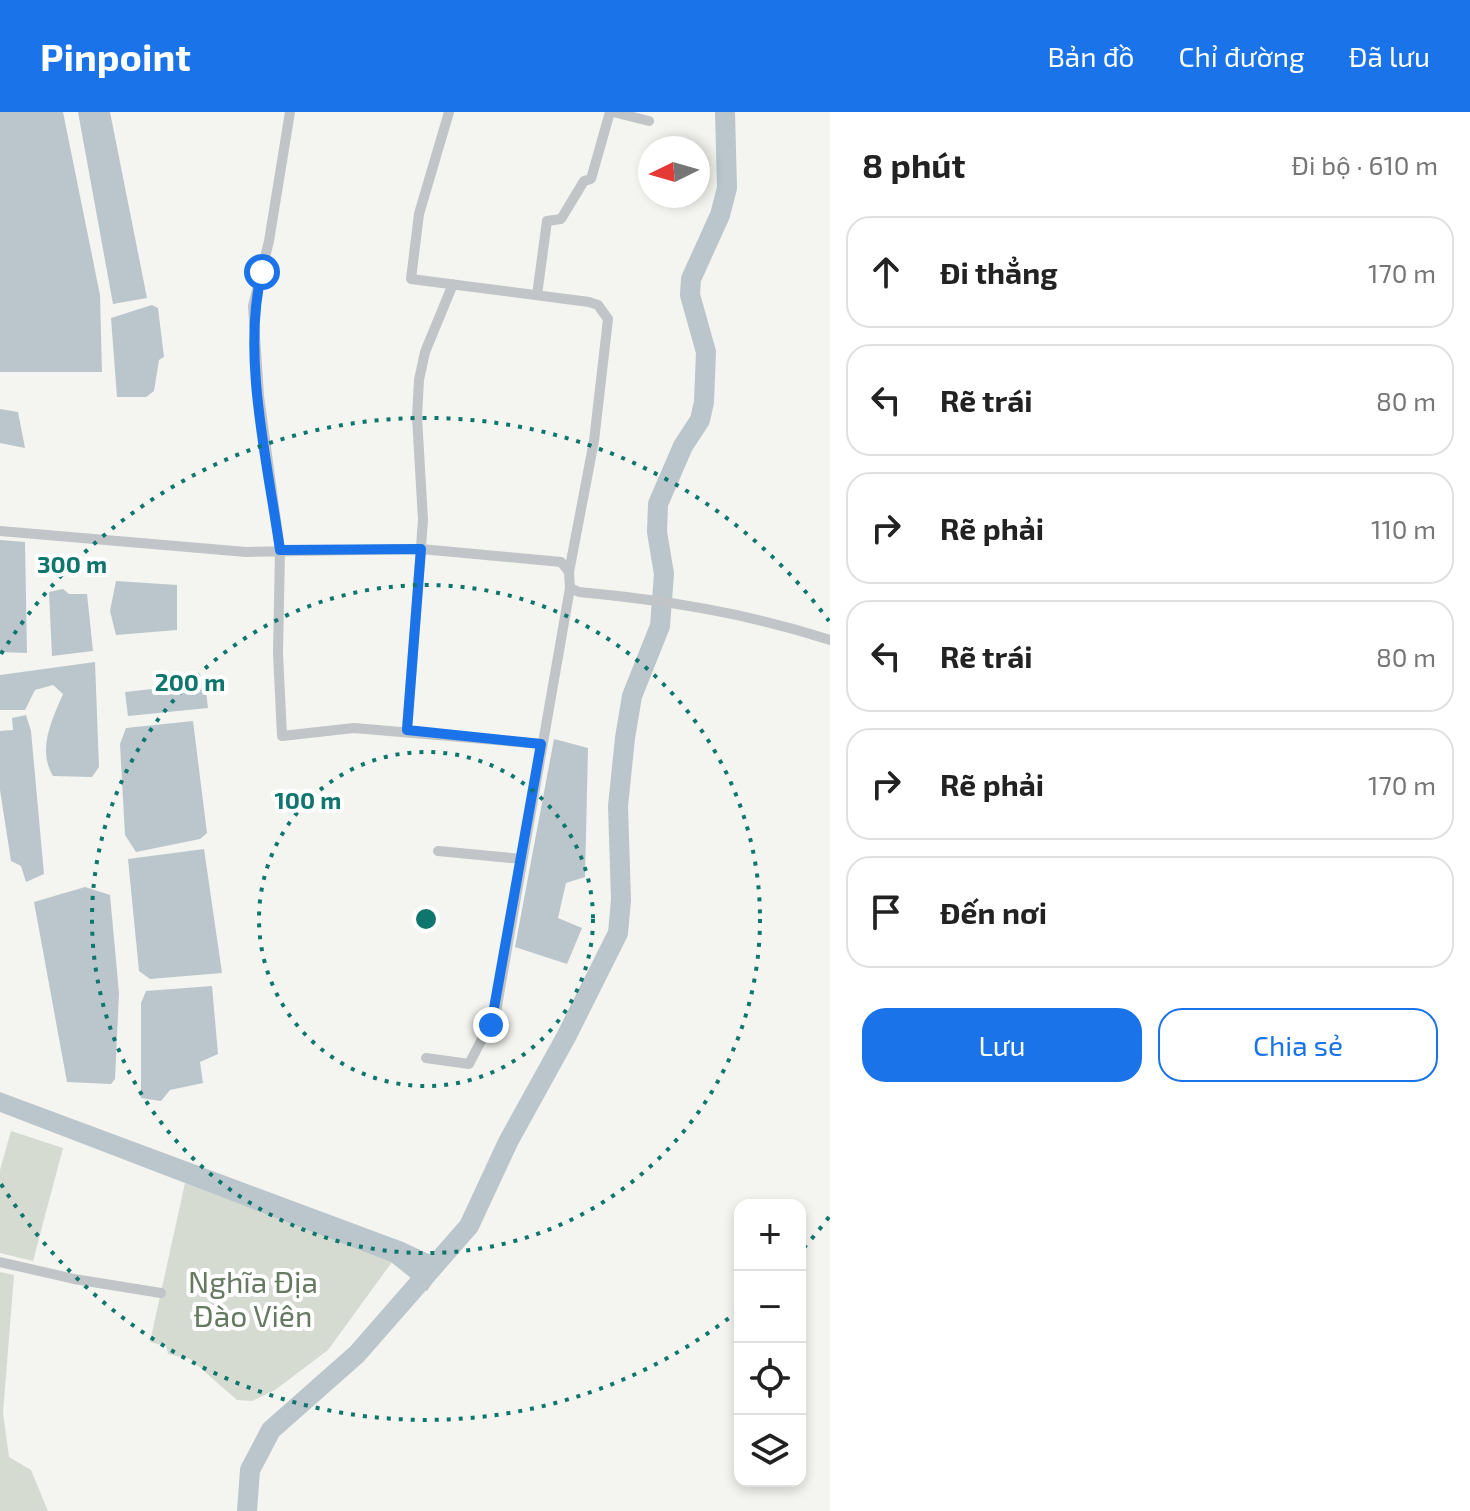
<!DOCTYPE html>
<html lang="vi">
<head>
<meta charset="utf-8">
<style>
  body { margin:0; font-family:"Exo 2",sans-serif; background:#f6f6f6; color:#222 }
  .controls { position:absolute; right:24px; bottom:24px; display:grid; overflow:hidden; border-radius:16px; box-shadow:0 4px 12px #0003 }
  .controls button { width:72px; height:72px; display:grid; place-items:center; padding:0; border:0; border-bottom:2px solid #e0e0e0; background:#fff; color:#222; font:40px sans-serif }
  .compass { position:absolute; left:638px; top:24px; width:72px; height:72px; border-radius:50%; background:#fff; box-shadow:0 4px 12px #0003; rotate:265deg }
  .stop { position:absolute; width:24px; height:24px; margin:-18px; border:6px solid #1a73e8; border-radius:50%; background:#fff }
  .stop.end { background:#1a73e8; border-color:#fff; box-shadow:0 2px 8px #0008 }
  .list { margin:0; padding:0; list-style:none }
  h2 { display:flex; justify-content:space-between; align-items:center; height:104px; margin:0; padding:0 32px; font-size:34px }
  h2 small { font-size:26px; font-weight:400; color:#767676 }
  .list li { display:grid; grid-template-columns:52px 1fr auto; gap:24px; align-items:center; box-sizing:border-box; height:112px; margin:0 16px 16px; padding:0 16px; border:2px solid #e0e0e0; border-radius:24px }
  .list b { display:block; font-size:30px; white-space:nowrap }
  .list em { font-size:26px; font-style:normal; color:#767676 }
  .actions { display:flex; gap:16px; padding:24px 32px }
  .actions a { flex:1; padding:18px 0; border:2px solid #1a73e8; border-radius:24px; text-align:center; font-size:28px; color:#1a73e8 }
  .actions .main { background:#1a73e8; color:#fff }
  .icon { flex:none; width:44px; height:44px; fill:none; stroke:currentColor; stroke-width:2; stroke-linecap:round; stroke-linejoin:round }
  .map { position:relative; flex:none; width:830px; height:1399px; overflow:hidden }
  header { display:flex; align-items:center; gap:48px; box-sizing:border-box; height:112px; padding:0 40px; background:#1a73e8; color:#fff }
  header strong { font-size:38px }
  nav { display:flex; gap:44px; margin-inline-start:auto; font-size:28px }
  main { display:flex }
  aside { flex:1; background:#fff }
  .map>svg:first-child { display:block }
</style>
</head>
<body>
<header>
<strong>Pinpoint</strong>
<nav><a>Bản đồ</a><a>Chỉ đường</a><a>Đã lưu</a></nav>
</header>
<main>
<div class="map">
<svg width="830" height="1399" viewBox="0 0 830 1399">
  <rect width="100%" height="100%" fill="#f4f4f0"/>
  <path fill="#d5dbd1" d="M 11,1019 L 63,1036 L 33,1149 L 0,1141 L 0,1058 Z
    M 185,1071 L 392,1150 L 328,1238 L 275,1278 L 252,1289 L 237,1288 L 190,1247 L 168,1242 L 166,1234 L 150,1230 Z
    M 0,1160 L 14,1163 L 3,1301 L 9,1345 L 31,1358 L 48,1399 L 0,1399 Z"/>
  <path fill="#bac6cb" d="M 0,0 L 63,0 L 100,183 L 102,260 L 0,260 Z
    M 78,0 L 110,0 L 147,186 L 113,192 Z
    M 152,193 L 158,196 L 164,245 L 159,248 L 154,279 L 146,285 L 117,285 L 111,206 Z
    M 0,297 L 18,300 L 25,336 L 0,331 Z
    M 0,428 L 25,430 L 27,541 L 0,540 Z
    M 116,469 L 177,473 L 177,518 L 116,523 L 110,499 Z
    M 63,477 L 69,482 L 87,482 L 93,539 L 52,544 L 49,480 Z
    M 95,550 L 99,655 L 92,665 L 53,664 C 37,637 52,608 63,582 L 53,573 L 35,578 L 25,598 L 0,598 L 0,563 Z
    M 205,571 L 208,596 L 128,604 L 125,580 Z
    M 26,603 L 31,619 L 44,762 L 26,770 L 21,754 L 11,749 L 0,678 L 0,619 L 13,618 L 12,606 Z
    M 193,609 L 207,721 L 200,727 L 136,740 L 125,723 L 120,632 L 126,616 Z
    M 554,627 L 588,636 L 585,765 L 566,771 L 558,806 L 582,816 L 567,852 L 515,835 Z
    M 204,737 L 222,861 L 150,867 L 139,859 L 128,747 Z
    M 85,775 L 110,783 L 119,881 L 115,967 L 111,972 L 67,970 L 34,790 Z
    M 212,874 L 218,942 L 200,950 L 203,971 L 170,978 L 161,989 L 141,986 L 141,891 L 146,879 Z
    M 0,980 L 403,1130 L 446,1150 L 427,1179 L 391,1150 L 0,1000 Z"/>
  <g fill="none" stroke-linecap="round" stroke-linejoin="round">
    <path stroke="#bac6cb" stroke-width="20" d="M 247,1399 L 250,1358 L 271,1318 L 357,1242 L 469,1114 L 508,1030 L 566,925 L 618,821 L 621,788 L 618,694 L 625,626 L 632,584 L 660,514 L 664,462 L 657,420 L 658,392 L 683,334 L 700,308 L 704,290 L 706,240 L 690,183 L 691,167 L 720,103 L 727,76 L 725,0"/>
    <path stroke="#c1c5c8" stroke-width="10" d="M 290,0 L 269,129 L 253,194 L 259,284 L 280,438 L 278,541 L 282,624 L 354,616 L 541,632
      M 449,0 L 419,102 L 411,167 L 589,190 L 598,193 L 608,207 L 594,329 L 569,460
      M 613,0 L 649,9
      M 537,183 L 547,109 L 561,107 L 584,69 L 591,67 L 610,0
      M 0,419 L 246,440 L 421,437 L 561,450 L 569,460 L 570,476 L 579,480 C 665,488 747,501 830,528
      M 407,618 L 423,408 L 417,305 L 419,268 L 425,240 L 453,172
      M 438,739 L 522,747
      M 426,946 L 469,952 L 496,900 L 570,476
      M 0,1150 L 74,1167 L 161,1181"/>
  </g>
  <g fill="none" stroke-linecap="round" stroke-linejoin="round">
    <path stroke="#1a73e8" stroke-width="10" d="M 262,160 C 241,242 268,353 280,438 L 421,437 L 407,618 L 541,632 L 491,913"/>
  </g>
  <g fill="none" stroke="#0f766e" stroke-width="4" stroke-dasharray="4 8">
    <circle cx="426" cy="807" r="167"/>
    <circle cx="426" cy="807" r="334"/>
    <path d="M829 1105A501 501 0 0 1 801 1139M738 1199A501 501 0 0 1 1 1072M1 542A501 501 0 0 1 829 509"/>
  </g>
  <g text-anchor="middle" stroke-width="8" stroke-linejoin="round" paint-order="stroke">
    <g font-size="30" fill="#667961" stroke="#fff">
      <text x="253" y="1181">Nghĩa Địa<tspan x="253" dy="34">Đào Viên</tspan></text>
    </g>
  </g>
  <circle cx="426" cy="807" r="12" fill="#0f766e" stroke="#fff" stroke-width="4"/>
  <g font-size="24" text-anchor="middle" font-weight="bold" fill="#0f766e" stroke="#fff" stroke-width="8" stroke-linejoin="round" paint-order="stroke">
    <text x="72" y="461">300 m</text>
    <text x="190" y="579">200 m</text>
    <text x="308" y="697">100 m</text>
  </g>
</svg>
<div class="controls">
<button>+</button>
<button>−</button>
<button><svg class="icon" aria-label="locate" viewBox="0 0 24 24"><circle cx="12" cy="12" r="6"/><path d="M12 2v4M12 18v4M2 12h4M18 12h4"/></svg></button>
<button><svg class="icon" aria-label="layers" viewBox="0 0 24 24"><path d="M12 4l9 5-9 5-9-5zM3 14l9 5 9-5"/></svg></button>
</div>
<svg class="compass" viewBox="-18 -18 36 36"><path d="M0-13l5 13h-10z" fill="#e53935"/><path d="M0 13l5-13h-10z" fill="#767676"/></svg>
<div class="stop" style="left:262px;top:160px"></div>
<div class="stop end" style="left:491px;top:913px"></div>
</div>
<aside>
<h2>8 phút<small>Đi bộ · 610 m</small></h2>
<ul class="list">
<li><svg class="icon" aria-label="ahead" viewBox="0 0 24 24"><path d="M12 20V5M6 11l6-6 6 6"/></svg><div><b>Đi thẳng</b></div><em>170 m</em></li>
<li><svg class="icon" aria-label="left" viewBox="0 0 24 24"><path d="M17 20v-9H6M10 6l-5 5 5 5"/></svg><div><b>Rẽ trái</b></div><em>80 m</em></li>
<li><svg class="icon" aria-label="right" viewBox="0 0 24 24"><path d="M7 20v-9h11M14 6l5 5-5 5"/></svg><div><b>Rẽ phải</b></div><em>110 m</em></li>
<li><svg class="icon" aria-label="left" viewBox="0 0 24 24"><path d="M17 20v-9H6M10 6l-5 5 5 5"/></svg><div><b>Rẽ trái</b></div><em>80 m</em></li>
<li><svg class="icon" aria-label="right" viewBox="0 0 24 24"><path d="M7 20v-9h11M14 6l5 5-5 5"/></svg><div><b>Rẽ phải</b></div><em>170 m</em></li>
<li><svg class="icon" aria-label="arrive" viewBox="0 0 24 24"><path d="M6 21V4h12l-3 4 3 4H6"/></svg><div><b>Đến nơi</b></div></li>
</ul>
<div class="actions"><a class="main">Lưu</a><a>Chia sẻ</a></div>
</aside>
</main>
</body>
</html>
